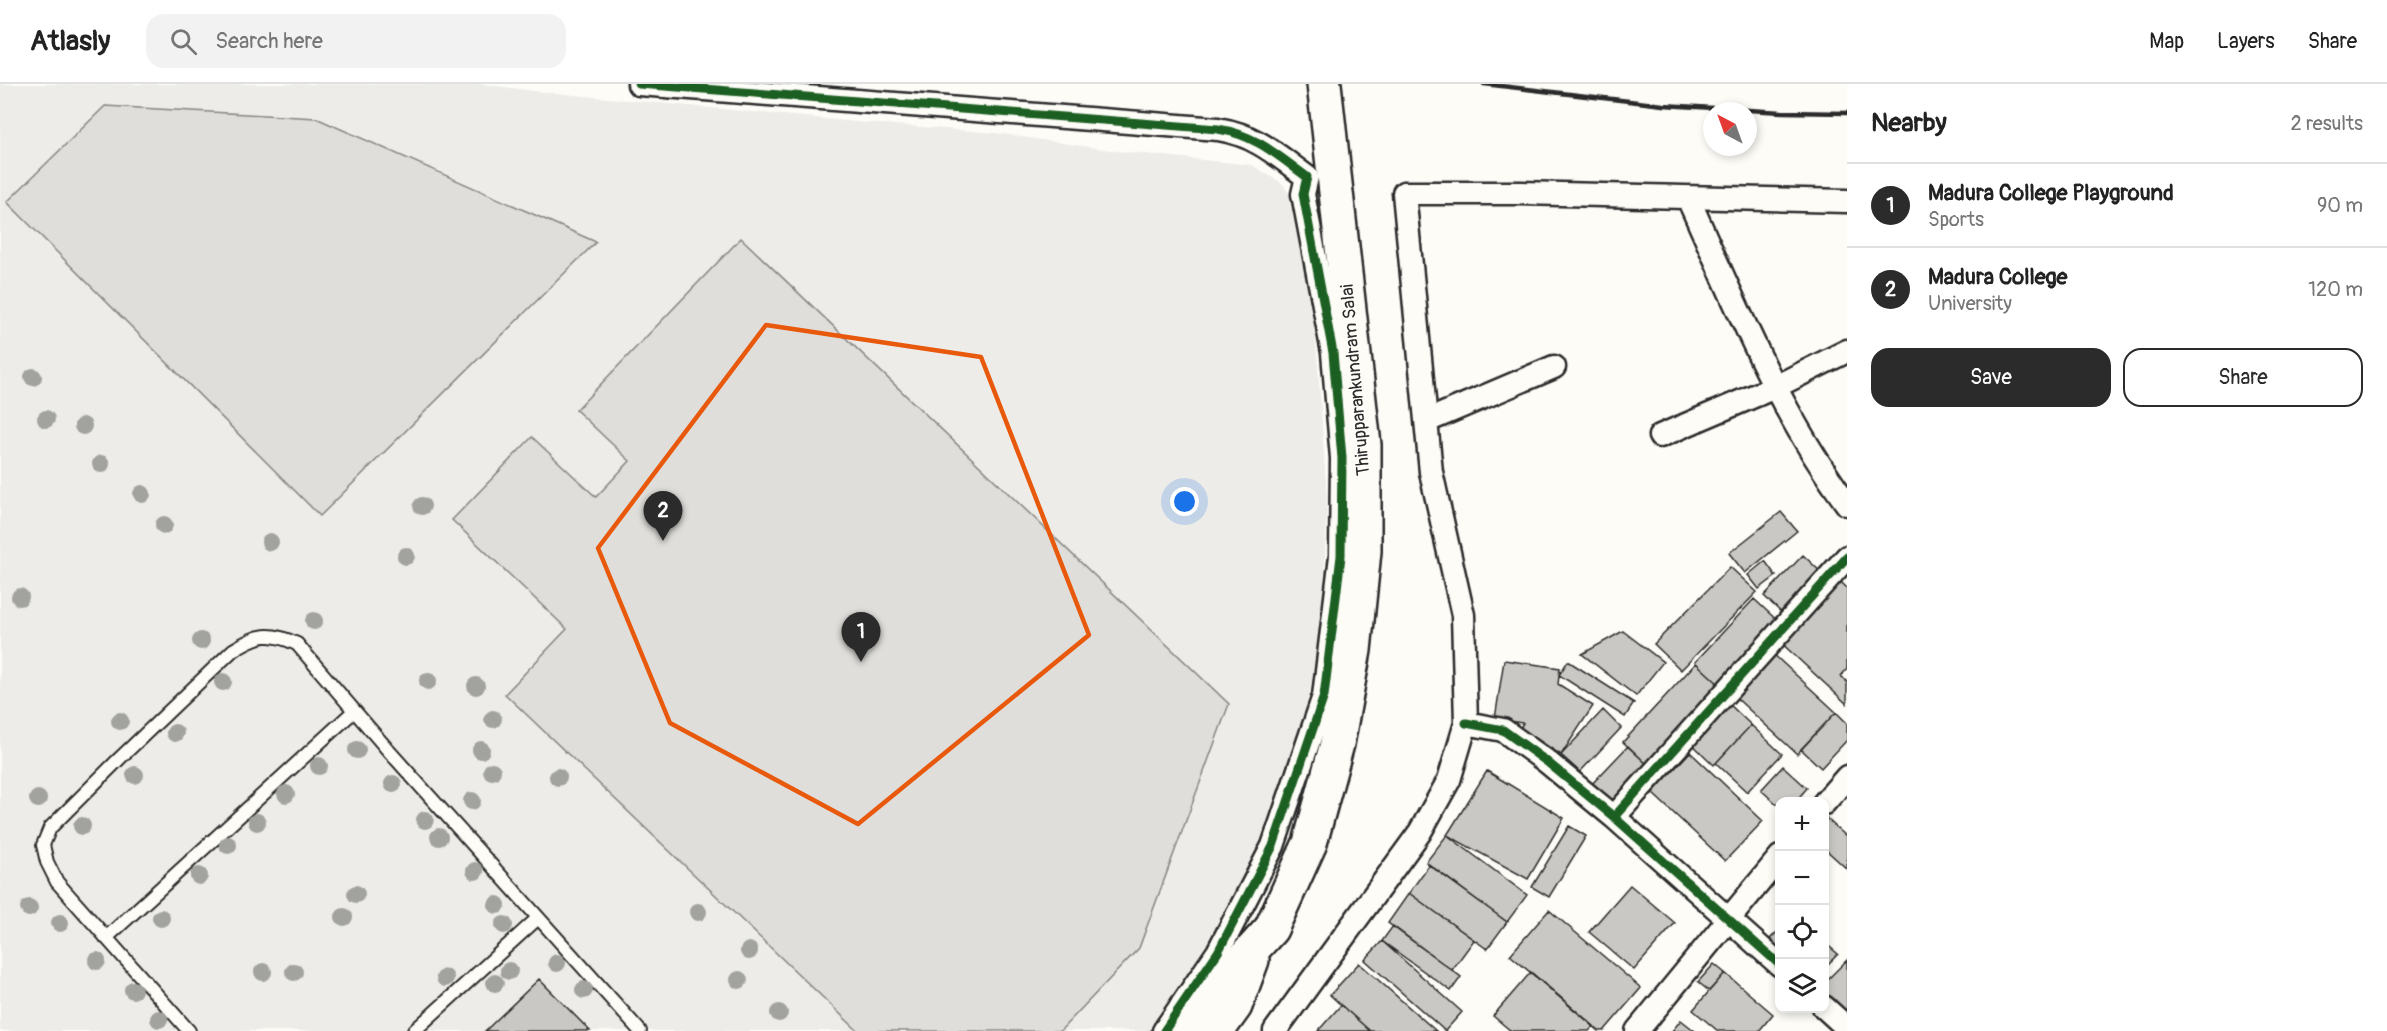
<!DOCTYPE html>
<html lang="en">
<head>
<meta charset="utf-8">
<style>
  body { margin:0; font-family:Pangolin,sans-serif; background:#f2f2f2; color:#222 }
  .controls { position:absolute; right:18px; bottom:18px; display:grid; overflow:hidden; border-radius:12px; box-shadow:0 3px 9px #0003 }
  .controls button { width:54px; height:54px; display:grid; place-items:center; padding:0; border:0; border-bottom:2px solid #e0e0e0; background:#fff; color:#222; font:30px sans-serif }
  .compass { position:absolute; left:1703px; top:18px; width:54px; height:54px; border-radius:50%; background:#fff; box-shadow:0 3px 9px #0003; rotate:319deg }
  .you { position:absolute; left:1185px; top:418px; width:21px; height:21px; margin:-15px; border:4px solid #fff; border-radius:50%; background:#1a73e8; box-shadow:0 0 0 9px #1a73e833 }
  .badge { display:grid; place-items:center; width:39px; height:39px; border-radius:50%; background:#2b2b2b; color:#fff; font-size:20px; font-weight:700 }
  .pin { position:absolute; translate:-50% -50px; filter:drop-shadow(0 2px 3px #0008) }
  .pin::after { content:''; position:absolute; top:32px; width:21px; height:18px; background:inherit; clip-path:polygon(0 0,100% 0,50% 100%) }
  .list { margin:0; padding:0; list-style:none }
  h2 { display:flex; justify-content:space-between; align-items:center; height:78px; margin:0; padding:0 24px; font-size:26px }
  h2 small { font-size:20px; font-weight:400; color:#767676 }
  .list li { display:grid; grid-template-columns:39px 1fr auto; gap:18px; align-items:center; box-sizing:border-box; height:84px; padding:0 24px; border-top:2px solid #e0e0e0 }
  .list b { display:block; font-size:22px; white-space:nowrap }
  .list p { margin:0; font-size:20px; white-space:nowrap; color:#767676 }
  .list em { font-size:20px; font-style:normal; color:#767676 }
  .actions { display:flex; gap:12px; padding:18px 24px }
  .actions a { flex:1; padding:14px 0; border:2px solid #2b2b2b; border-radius:18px; text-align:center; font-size:21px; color:#2b2b2b }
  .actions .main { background:#2b2b2b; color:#fff }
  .icon { flex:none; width:33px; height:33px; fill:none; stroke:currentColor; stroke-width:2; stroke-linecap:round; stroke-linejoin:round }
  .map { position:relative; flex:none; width:1847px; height:947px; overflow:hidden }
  header { display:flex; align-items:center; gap:36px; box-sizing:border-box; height:84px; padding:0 30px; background:#fff; border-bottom:2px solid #e0e0e0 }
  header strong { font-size:28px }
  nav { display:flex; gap:33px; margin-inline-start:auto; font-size:21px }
  .search { width:420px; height:54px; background:#f2f2f2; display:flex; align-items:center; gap:15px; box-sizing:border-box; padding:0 21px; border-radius:18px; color:#767676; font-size:22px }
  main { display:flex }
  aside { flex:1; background:#fff }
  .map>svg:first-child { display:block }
</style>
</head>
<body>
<header>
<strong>Atlasly</strong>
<div class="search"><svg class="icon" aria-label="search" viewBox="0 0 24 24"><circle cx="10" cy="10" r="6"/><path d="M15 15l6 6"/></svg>Search here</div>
<nav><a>Map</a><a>Layers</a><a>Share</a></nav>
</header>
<main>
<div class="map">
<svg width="1847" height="947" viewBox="0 0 1847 947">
  <rect width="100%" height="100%" fill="#fdfcf7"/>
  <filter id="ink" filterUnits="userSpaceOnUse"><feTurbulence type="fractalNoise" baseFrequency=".0167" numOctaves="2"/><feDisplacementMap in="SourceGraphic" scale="12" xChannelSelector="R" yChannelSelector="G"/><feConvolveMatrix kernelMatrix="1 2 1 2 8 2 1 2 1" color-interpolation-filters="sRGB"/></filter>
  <g filter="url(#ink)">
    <path fill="#edece8" d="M 0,0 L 483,0 L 533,7 L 856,38 L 996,49 L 1116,67 L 1252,81 L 1283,100 L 1300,129 L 1308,169 L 1318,282 L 1327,415 L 1324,499 L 1313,595 L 1290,692 L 1268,757 L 1187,900 L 1153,947 L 0,947 Z"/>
    <path fill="#dfdeda" stroke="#858482" stroke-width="1.5" d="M 105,22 L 316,34 L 596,158 L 320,432 L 7,118 Z
      M 741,154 L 1229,620 L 1139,864 L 1060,947 L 858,947 L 505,610 L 567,545 L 452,436 L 532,353 L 596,413 L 630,377 L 576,326 Z"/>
    <path fill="#c9c8c4" stroke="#2b2b2b" stroke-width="1.5" d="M 1781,428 L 1797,447 L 1745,489 L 1729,469 Z
      M 1803,471 L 1827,494 L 1788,535 L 1764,512 Z
      M 1765,477 L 1776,492 L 1759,505 L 1748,491 Z
      M 1730,483 L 1757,508 L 1681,586 L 1654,560 Z
      M 1836,493 L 1847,504 L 1847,585 L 1841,592 L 1847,598 L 1847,620 L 1778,556 Z
      M 1754,515 L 1782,541 L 1723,604 L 1695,578 Z
      M 1623,547 L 1663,578 L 1636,612 L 1582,570 Z
      M 1771,568 L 1836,628 L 1797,670 L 1732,610 Z
      M 1504,576 L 1560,584 L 1558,600 L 1593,622 L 1561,671 L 1520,644 L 1523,639 L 1495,635 Z
      M 1568,577 L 1634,619 L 1625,633 L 1559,591 Z
      M 1696,579 L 1723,604 L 1650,683 L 1623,658 Z
      M 1726,617 L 1751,641 L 1714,681 L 1689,657 Z
      M 1603,626 L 1621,644 L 1580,688 L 1561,671 Z
      M 1836,628 L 1847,639 L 1847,656 L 1821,684 L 1801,665 Z
      M 1751,641 L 1782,670 L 1747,708 L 1716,679 Z
      M 1628,662 L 1651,684 L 1614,724 L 1590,702 Z
      M 1690,668 L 1763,737 L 1725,777 L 1652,709 Z
      M 1783,682 L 1807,704 L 1795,718 L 1780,718 L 1780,723 L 1761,706 Z
      M 1487,687 L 1564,734 L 1528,795 L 1447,751 Z
      M 1826,734 L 1847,753 L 1847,785 L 1824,764 L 1824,735 Z
      M 1569,742 L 1586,752 L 1549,813 L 1532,803 Z
      M 1447,751 L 1527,811 L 1507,838 L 1426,778 Z
      M 1429,781 L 1507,838 L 1487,865 L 1409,809 Z
      M 1630,801 L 1675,839 L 1634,886 L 1589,848 Z
      M 1409,809 L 1474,856 L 1452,886 L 1388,839 Z
      M 1549,826 L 1641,904 L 1604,947 L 1599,947 L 1510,871 Z
      M 1393,842 L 1461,893 L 1451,907 L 1382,857 Z
      M 1780,845 L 1780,872 L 1766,859 Z
      M 1382,857 L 1462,928 L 1445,947 L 1365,876 Z
      M 1824,858 L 1838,870 L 1824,884 Z
      M 1847,876 L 1847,937 L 1824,915 L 1824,899 Z
      M 1359,879 L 1436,947 L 1370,947 L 1341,921 L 1330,911 Z
      M 1714,880 L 1725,889 L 1709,907 L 1698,898 Z
      M 1531,888 L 1594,942 L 1589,947 L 1511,947 L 1493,932 Z
      M 1725,889 L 1773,930 L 1759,947 L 1718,947 L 1693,926 Z
      M 539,895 L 590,947 L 485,947 Z
      M 1341,921 L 1370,947 L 1318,947 Z
      M 1681,936 L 1695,947 L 1672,947 Z"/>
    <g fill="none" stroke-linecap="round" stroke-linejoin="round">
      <defs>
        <path id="lane" d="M 106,854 L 354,627
          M 189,947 L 57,798 L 47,778 L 43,761 L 50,744 L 119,675 L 233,566 C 258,550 270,547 297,560 L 388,666 L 640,947
          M 414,947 L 538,834"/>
        <path id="street" d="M 639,0 L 1218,45 C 1256,51 1277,71 1307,93 L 1303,110 L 1333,269 L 1342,374 L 1341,472 L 1324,612 L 1273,762 L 1218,868 L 1164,947
          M 1688,114 C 1735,218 1778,327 1847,420
          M 1427,337 L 1554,283
          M 1660,352 L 1775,303 L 1847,267
          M 1466,639 L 1503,646 L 1546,677 L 1614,733 L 1780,881
          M 1824,719 L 1847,693
          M 1614,733 L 1847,473
          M 1824,923 L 1847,944
          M 1275,947 L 1420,748 L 1449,696 L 1466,639 L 1463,531 L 1431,388 L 1404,109 L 1520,109 L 1847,117
          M 1637,947 L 1780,773"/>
        <path id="primary" d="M 1185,947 L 1213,909 L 1271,845 L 1310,759 L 1337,660 L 1354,566 L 1364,467 L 1364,361 L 1324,0
          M 1217,947 L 1235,922 L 1252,876"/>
      </defs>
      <use href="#lane" stroke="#2b2b2b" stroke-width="16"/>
      <use href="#street" stroke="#2b2b2b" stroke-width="27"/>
      <use href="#primary" stroke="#2b2b2b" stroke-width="38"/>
      <use href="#lane" stroke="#fdfcf7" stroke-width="12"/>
      <use href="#street" stroke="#fdfcf7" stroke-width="22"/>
      <use href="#primary" stroke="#fdfcf7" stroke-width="33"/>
      <path stroke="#2b2b2b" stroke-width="4.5" d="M 1484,0 L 1663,21 L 1782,28 L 1847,29"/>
      <defs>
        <path id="cycleway" d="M 639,0 L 1218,45 C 1256,51 1277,71 1307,93 L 1303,110 L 1333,269 L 1342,374 L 1341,472 L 1324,612 L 1273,762 L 1218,868 L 1164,947
          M 1466,639 L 1503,646 L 1546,677 L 1614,733 L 1780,881
          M 1614,733 L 1847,473"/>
      </defs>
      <use href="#cycleway" stroke="#fdfcf7" stroke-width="13"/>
      <use href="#cycleway" stroke="#1b5e20" stroke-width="9"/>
    </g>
    <g fill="#a2a29f">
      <circle cx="33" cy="293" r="9"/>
      <circle cx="46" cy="335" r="9"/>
      <circle cx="83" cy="342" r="9"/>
      <circle cx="101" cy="380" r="9"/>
      <circle cx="142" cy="410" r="9"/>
      <circle cx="422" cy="422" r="9"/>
      <circle cx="164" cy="441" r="9"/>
      <circle cx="270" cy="458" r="9"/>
      <circle cx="406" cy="472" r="9"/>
      <circle cx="20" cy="513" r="9"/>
      <circle cx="314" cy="537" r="9"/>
      <circle cx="201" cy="557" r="9"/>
      <circle cx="428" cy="597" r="9"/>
      <circle cx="223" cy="598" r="9"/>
      <circle cx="476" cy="602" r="9"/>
      <circle cx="493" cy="635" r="9"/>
      <circle cx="120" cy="637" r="9"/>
      <circle cx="175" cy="649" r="9"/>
      <circle cx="357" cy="666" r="9"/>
      <circle cx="481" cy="666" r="9"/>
      <circle cx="319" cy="682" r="9"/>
      <circle cx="492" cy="687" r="9"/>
      <circle cx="135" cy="691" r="9"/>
      <circle cx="558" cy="693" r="9"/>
      <circle cx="393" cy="700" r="9"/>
      <circle cx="286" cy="710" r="9"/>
      <circle cx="38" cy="715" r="9"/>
      <circle cx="472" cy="717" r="9"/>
      <circle cx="425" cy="736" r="9"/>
      <circle cx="257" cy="738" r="9"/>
      <circle cx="82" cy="742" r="9"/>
      <circle cx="439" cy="753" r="9"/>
      <circle cx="228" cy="761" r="9"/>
      <circle cx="475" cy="787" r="9"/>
      <circle cx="199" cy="792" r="9"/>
      <circle cx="356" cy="810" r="9"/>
      <circle cx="497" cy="821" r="9"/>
      <circle cx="29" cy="824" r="9"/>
      <circle cx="698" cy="828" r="9"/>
      <circle cx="344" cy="833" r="9"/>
      <circle cx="161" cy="834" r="9"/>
      <circle cx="60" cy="839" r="9"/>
      <circle cx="504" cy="841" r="9"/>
      <circle cx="749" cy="867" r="9"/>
      <circle cx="97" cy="877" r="9"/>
      <circle cx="557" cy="879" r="9"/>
      <circle cx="509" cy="887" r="9"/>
      <circle cx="263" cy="888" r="9"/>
      <circle cx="294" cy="888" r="9"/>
      <circle cx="445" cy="894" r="9"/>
      <circle cx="739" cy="896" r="9"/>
      <circle cx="495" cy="899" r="9"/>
      <circle cx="133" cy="906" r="9"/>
      <circle cx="584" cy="906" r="9"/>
      <circle cx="779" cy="929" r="9"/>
      <circle cx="159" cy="935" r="9"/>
    </g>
  </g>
  <path fill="none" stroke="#e8590c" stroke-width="4.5" stroke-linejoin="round" d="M 766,241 L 981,273 L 1089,551 L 858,740 L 670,639 L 598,464 Z"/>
  <g text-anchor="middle" stroke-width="4.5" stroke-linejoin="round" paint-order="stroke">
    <g font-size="18" fill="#2b2b2b" stroke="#fdfcf7">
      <text transform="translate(1355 296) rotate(-95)" y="6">Thirupparankundram Salai</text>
    </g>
  </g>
</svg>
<div class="controls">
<button>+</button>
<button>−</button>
<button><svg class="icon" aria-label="locate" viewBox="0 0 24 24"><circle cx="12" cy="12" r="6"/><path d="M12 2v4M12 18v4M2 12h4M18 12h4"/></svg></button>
<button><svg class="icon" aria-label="layers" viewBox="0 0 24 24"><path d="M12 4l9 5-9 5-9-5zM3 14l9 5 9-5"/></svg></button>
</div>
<svg class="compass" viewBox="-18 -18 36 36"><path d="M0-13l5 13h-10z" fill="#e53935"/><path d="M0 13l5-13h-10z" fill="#767676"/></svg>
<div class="you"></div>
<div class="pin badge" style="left:861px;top:578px">1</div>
<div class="pin badge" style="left:663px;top:457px">2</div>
</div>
<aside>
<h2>Nearby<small>2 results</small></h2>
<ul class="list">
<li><span class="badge">1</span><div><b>Madura College Playground</b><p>Sports</p></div><em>90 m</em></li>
<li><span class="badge">2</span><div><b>Madura College</b><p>University</p></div><em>120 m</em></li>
</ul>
<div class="actions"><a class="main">Save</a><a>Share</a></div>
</aside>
</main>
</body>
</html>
